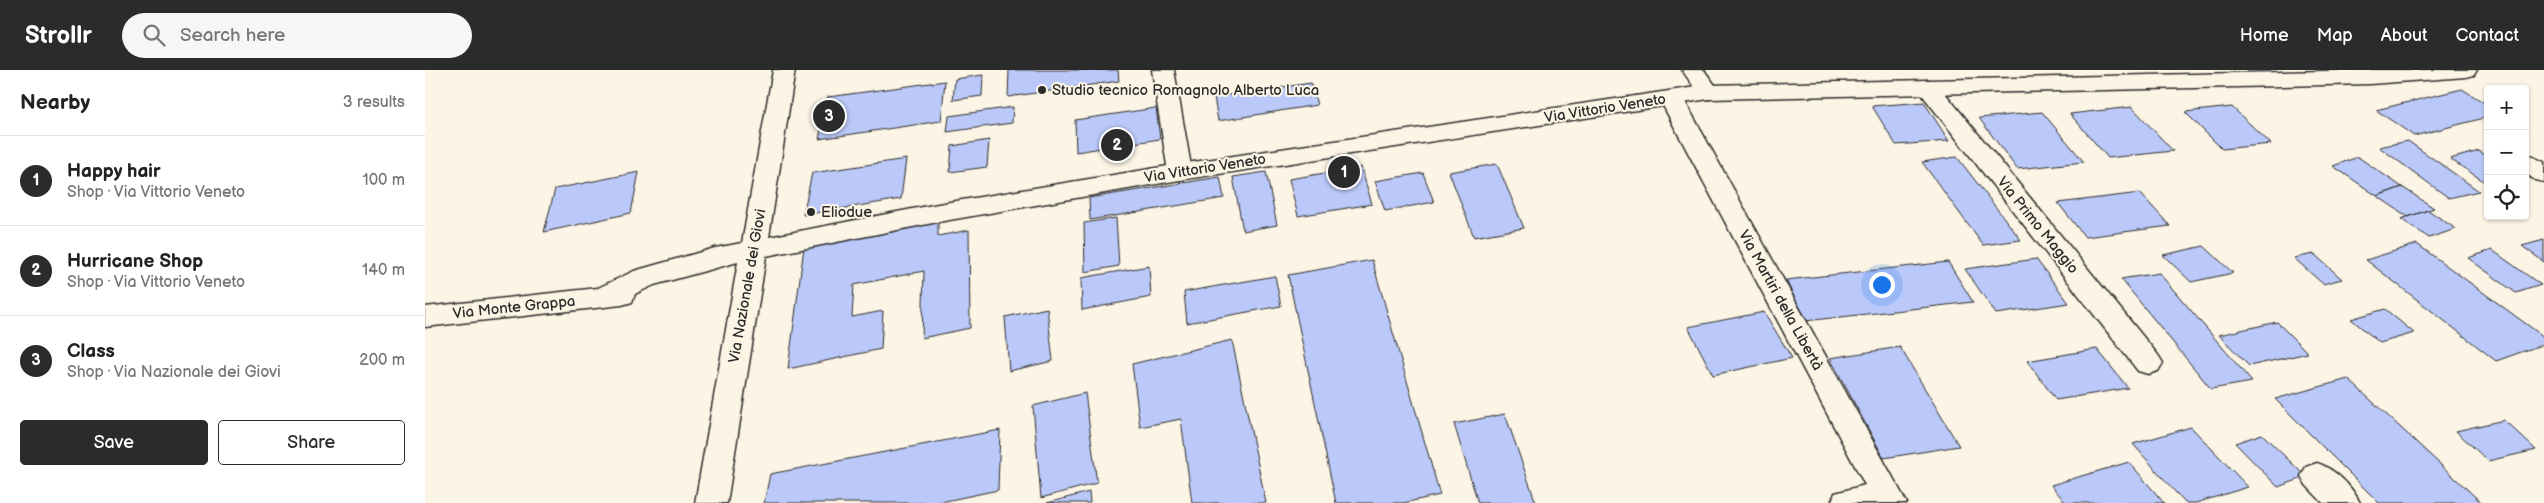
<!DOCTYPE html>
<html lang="en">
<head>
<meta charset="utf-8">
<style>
  body { margin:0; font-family:"Balsamiq Sans",sans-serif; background:#f6f6f6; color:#222 }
  .controls { position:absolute; right:15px; top:15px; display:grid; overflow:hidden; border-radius:5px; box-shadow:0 1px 4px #0004 }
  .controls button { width:45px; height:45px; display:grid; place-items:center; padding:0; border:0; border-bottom:1px solid #e0e0e0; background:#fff; color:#222; font:25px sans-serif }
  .you { position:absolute; left:1456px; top:214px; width:18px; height:18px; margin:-12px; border:4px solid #fff; border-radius:50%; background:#1a73e8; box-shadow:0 0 0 8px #1a73e833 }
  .badge { display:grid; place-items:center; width:32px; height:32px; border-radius:50%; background:#2b2b2b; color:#fff; font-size:16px; font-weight:700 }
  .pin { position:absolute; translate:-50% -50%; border:2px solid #fff; box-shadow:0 1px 5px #0006 }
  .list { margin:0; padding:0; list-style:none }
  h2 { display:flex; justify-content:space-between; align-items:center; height:65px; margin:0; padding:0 20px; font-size:21px }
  h2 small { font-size:16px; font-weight:400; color:#767676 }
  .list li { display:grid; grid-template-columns:32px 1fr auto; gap:15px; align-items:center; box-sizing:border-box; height:90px; padding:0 20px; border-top:1px solid #e0e0e0 }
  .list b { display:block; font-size:19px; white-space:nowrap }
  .list p { margin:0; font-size:16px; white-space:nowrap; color:#767676 }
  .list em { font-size:16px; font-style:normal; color:#767676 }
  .actions { display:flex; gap:10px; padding:15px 20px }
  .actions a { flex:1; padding:11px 0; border:1px solid #2b2b2b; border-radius:5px; text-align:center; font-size:18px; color:#2b2b2b }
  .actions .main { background:#2b2b2b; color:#fff }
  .icon { flex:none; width:28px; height:28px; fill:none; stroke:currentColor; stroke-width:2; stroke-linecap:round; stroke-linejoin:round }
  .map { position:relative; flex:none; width:2119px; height:433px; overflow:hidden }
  header { display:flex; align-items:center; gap:30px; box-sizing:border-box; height:70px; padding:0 25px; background:#2b2b2b; color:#fff }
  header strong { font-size:24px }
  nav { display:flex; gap:28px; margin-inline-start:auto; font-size:18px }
  .search { width:350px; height:45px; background:#f6f6f6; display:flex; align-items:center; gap:12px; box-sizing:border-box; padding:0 18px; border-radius:28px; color:#767676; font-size:19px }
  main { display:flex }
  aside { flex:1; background:#fff }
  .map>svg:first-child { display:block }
</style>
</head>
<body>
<header>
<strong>Strollr</strong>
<div class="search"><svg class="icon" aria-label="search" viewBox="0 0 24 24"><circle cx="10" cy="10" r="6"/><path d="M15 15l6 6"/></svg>Search here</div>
<nav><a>Home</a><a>Map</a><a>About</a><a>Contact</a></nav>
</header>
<main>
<aside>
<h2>Nearby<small>3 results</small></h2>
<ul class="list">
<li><span class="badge">1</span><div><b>Happy hair</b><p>Shop · Via Vittorio Veneto</p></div><em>100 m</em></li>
<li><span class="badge">2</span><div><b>Hurricane Shop</b><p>Shop · Via Vittorio Veneto</p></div><em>140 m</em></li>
<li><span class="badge">3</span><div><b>Class</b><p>Shop · Via Nazionale dei Giovi</p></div><em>200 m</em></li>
</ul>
<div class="actions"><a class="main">Save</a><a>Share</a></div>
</aside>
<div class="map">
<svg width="2119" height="433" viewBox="0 0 2119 433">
  <rect width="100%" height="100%" fill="#fcf5e5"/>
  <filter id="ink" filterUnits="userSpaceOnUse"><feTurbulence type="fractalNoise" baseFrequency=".02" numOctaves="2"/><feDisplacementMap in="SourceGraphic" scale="10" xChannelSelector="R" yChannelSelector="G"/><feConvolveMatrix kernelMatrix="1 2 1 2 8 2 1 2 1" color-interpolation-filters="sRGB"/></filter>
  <g filter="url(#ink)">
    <path fill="#bac9f9" stroke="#2b2b2b" d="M 584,0 L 693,0 L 694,11 L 583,27 Z
      M 558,5 L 557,26 L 528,30 L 530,9 Z
      M 520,11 L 516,51 L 394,69 L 403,27 Z
      M 886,13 L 892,35 L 793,51 L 789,27 Z
      M 2037,19 L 2063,35 L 2063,47 L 1989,66 L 1951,40 Z
      M 1499,32 L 1524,71 L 1471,75 L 1447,36 Z
      M 588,37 L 587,53 L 522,62 L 524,46 Z
      M 1707,37 L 1748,81 L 1683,88 L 1645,44 Z
      M 1807,37 L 1846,74 L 1797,79 L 1760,42 Z
      M 731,38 L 735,69 L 651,82 L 650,50 Z
      M 1617,42 L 1659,92 L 1592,99 L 1554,48 Z
      M 564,70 L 562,97 L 525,102 L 527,76 Z
      M 1983,71 L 2054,121 L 2024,128 L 1954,77 Z
      M 2054,81 L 2063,87 L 2063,114 L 2025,89 Z
      M 1532,87 L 1596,170 L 1558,175 L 1497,92 Z
      M 1933,87 L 1977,117 L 1952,126 L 1908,96 Z
      M 481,89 L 476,129 L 378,145 L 387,103 Z
      M 1072,94 L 1099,158 L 1049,167 L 1024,102 Z
      M 936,97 L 947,134 L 873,146 L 864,109 Z
      M 214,102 L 206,143 L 119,162 L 130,119 Z
      M 841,102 L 852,155 L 818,161 L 808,107 Z
      M 998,103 L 1009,132 L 960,141 L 950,111 Z
      M 795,107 L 799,128 L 665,150 L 664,128 Z
      M 1977,117 L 2009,138 L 1983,147 L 1952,126 Z
      M 1715,123 L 1745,156 L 1660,167 L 1633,133 Z
      M 2003,140 L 2031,159 L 2004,168 L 1976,149 Z
      M 691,148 L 694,196 L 660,202 L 659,153 Z
      M 513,151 L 513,166 L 544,160 L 545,258 L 497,268 L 499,201 L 429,215 L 427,247 L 458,241 L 456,279 L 363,299 L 379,177 Z
      M 2119,170 L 2119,192 L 2097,176 Z
      M 1992,174 L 2119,267 L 2119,274 L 2071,291 L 1941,190 Z
      M 1779,176 L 1808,203 L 1766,212 L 1738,185 Z
      M 2067,180 L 2116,215 L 2091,223 L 2043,188 Z
      M 1889,184 L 1917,209 L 1898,214 L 1869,188 Z
      M 1611,189 L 1644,233 L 1571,244 L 1540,199 Z
      M 947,190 L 1015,425 L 978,433 L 911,433 L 863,205 Z
      M 1523,192 L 1548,232 L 1380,251 L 1361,210 Z
      M 724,196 L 726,227 L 657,240 L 656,208 Z
      M 1734,203 L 1827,312 L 1786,319 L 1696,209 Z
      M 850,206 L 856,236 L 762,253 L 759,222 Z
      M 622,238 L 628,291 L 584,301 L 580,247 Z
      M 1960,239 L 1989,263 L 1955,273 L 1926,249 Z
      M 1339,242 L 1367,288 L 1288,305 L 1263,257 Z
      M 1852,252 L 1883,283 L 1824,296 L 1794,265 Z
      M 807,270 L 841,433 L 767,433 L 756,349 L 715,357 L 707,294 Z
      M 1475,277 L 1534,376 L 1459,388 L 1405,288 Z
      M 1672,279 L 1703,318 L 1631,330 L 1602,291 Z
      M 1923,309 L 2057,433 L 1954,433 L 1850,329 Z
      M 660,323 L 672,413 L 616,428 L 608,336 Z
      M 1080,344 L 1111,433 L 1053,433 L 1029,354 Z
      M 2079,350 L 2111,380 L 2063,391 L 2031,361 Z
      M 1766,357 L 1823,417 L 1771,433 L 1760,433 L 1708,374 Z
      M 575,360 L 573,420 L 511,433 L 339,433 L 345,404 Z
      M 1837,364 L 1881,407 L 1853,417 L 1810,373 Z
      M 1704,392 L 1739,433 L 1641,433 L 1626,415 Z
      M 664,422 L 665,433 L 622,433 Z"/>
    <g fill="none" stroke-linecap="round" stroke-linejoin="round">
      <defs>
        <path id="street" d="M 727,0 L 749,0 L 767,102 L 764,108 L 755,110 L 746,108 L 743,102 Z
          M 1257,0 L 1279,0 L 1295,22 L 1292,27 L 1284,29 L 1276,27 Z
          M 1503,10 L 1511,12 L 1733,285 L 1738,293 L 1733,301 L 1723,304 L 1713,301 L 1495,22 L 1492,17 L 1495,12 Z
          M 1246,21 L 1254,23 L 1258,28 L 1482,433 L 1406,433 L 1410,423 L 1440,415 L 1234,28 L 1238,23 Z
          M 2100,83 L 2119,92 L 2119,112 L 2110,110 L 2100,103 Z
          M 1892,393 C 1910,399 1927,416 1935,433 L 1898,433 L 1881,415 L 1876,406 L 1881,397 Z"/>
        <path id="secondary" d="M 348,0 L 370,0 L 344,167 L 513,134 L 755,94 L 1284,15 L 1948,0 L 2052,0 L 2049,5 L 2041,7 L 1945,14 L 1284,29 L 755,110 L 513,152 L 341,186 L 302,433 L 270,433 L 313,192 L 229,215 L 210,224 L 207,232 L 197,235 L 0,257 L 0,237 L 173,218 L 209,201 L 290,178 L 317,173 Z"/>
      </defs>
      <use href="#street" stroke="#2b2b2b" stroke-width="3"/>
      <use href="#secondary" stroke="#2b2b2b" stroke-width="3"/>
      <use href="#street" fill="#fcf5e5" fill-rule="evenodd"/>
      <use href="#secondary" fill="#fcf5e5" fill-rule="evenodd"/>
    </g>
  </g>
  <g fill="#2b2b2b" stroke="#fcf5e5" stroke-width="2">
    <circle cx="617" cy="20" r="5"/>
    <circle cx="386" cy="142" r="5"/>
  </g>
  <g text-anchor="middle" stroke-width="4" stroke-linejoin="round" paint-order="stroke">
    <g font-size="15" fill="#2b2b2b" stroke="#fcf5e5" text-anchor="start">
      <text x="627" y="25">Studio tecnico Romagnolo Alberto Luca</text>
      <text x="396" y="147">Eliodue</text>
    </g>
    <g font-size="15" fill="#2b2b2b" stroke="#fcf5e5">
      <text transform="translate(1180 38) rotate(-9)" y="5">Via Vittorio Veneto</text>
      <text transform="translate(780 98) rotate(-9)" y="5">Via Vittorio Veneto</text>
      <text transform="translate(1613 155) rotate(51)" y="5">Via Primo Maggio</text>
      <text transform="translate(322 216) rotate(-80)" y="5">Via Nazionale dei Giovi</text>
      <text transform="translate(1356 230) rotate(61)" y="5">Via Martiri della Libertà</text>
      <text transform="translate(89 237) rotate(-6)" y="5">Via Monte Grappa</text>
    </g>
  </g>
</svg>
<div class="controls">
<button>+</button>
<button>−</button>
<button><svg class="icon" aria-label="locate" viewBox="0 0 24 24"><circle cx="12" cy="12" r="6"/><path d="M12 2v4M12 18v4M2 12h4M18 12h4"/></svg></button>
</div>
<div class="you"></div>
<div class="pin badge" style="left:919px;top:102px">1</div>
<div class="pin badge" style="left:692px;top:75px">2</div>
<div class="pin badge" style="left:404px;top:46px">3</div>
</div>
</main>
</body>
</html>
